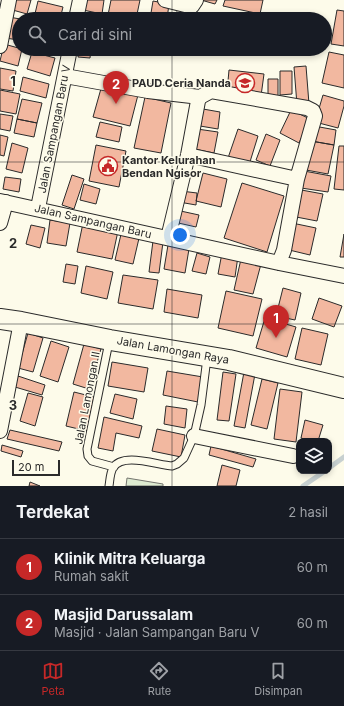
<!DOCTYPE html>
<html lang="id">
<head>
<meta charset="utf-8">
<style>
  body { margin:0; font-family:Inter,sans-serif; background:#20242c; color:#f1f3f6 }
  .controls { position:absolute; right:12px; bottom:12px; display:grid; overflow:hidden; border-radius:8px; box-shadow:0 2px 6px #0003 }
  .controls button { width:36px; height:36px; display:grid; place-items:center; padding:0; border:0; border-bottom:1px solid #363941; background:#171b24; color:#f1f3f6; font:20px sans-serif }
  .scale { position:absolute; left:12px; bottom:10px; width:48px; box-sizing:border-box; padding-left:4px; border:2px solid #2b2b2b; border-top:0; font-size:11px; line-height:14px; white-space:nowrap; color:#2b2b2b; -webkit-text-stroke:3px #fdfbea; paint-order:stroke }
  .you { position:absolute; left:180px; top:235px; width:14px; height:14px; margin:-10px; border:3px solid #fff; border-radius:50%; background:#1a73e8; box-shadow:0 0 0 6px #1a73e833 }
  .badge { display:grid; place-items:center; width:26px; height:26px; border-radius:50%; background:#c62828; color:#fff; font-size:13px; font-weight:700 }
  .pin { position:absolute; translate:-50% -33px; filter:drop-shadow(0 1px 2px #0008) }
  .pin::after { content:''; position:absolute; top:21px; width:14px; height:12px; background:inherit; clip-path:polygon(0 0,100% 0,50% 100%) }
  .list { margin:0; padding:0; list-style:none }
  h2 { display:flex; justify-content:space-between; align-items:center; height:52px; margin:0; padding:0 16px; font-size:17px }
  h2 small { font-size:13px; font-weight:400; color:#9ea1a6 }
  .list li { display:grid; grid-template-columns:26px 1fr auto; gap:12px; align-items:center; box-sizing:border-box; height:56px; padding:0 16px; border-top:1px solid #363941 }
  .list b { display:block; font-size:15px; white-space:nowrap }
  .list p { margin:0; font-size:13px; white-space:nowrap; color:#9ea1a6 }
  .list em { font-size:13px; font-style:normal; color:#9ea1a6 }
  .icon { flex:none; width:22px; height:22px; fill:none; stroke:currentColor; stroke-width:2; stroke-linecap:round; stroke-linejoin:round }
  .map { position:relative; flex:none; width:344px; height:486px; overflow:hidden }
  .search { position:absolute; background:#171b24; box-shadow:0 2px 6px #0003; left:12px; right:12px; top:12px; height:44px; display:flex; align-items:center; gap:10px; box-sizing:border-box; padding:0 14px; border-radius:22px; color:#9ea1a6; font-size:15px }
  .sheet { height:164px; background:#171b24 }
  nav { display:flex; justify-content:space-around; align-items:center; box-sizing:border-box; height:56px; border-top:1px solid #363941; background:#171b24; font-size:11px; color:#9ea1a6 }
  nav a { display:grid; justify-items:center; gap:2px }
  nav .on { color:#c62828 }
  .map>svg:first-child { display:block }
</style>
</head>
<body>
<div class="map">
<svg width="344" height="486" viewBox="0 0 344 486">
  <rect width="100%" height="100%" fill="#fdfbea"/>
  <path fill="#deebd1" stroke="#74746e" d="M 127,478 L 163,484 L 163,486 L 126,486 Z"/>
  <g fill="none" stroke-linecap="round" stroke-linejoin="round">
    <path stroke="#c7d0d0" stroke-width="5" d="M 329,468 L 344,457
      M 303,486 L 325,471"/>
  </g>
  <path fill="#f2b8a0" stroke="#2b2b2b" d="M 12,0 L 31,0 L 27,14 L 9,9 Z
    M 85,0 L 104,0 L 102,14 L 83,10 Z
    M 111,0 L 140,0 L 136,19 L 108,15 Z
    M 201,0 L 217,0 L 215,4 Z
    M 225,0 L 263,0 L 260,14 L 223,6 Z
    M 38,1 L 63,7 L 60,19 L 34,18 Z
    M 153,1 L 169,4 L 167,19 L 150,19 Z
    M 337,10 L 344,11 L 344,46 L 331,44 Z
    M 176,12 L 188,14 L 187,19 L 175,19 Z
    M 195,12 L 221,17 L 220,19 L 194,19 Z
    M 83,14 L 106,18 L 106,19 L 82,19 Z
    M 9,17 L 20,19 L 19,40 L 5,38 Z
    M 4,44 L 22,49 L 18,66 L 0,61 Z
    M 79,49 L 91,49 L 90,58 L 78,57 Z
    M 160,49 L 180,49 L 179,54 Z
    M 32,52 L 55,58 L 50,76 L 27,69 Z
    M 329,52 L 344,55 L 344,88 L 322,83 Z
    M 306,66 L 309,104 L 297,105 L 294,67 Z
    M 0,68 L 16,71 L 13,91 L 0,89 Z
    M 229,70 L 264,74 L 261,96 L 227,92 Z
    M 280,71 L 292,71 L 292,94 L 280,95 Z
    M 23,77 L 49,84 L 46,98 L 20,91 Z
    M 268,79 L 278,79 L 278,98 L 268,99 Z
    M 102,85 L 139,91 L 130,126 L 93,117 Z
    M 0,90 L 20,94 L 16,114 L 0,111 Z
    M 323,95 L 344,101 L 344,106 L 338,128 L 315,122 Z
    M 145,97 L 171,103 L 161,153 L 134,148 Z
    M 22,99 L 42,103 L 37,123 L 17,119 Z
    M 203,109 L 220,112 L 218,129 L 200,126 Z
    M 291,110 L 310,119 L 299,143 L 280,133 Z
    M 0,114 L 13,116 L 10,131 L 0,129 Z
    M 17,119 L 37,123 L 34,137 L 14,133 Z
    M 100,122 L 122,127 L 119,142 L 96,137 Z
    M 314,126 L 336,130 L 334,145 L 311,141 Z
    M 197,129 L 218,132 L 214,153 L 194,149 Z
    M 238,129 L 258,136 L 249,165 L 228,158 Z
    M 266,134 L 280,140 L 270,166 L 256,160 Z
    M 0,135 L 8,137 L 4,156 L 0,155 Z
    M 311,141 L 334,145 L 328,174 L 306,170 Z
    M 12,143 L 28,148 L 22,173 L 6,169 Z
    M 96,145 L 126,151 L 119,187 L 89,181 Z
    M 339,146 L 344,146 L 344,190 L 334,189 Z
    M 304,171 L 331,176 L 328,192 L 301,188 Z
    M 203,173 L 227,179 L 221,207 L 196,201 Z
    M 72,175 L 84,179 L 74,209 L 62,205 Z
    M 5,177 L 21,179 L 19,192 L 3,189 Z
    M 242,183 L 284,196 L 267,252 L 224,238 Z
    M 84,184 L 100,189 L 96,204 L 80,200 Z
    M 296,189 L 323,194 L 317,221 L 291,216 Z
    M 181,191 L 197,193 L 196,205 L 179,202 Z
    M 176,210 L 199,215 L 196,227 L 174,222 Z
    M 50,220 L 70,223 L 66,246 L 47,243 Z
    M 83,223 L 118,231 L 112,259 L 77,252 Z
    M 292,223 L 316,228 L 310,255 L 285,249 Z
    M 31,225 L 45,228 L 40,248 L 26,244 Z
    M 122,230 L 140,234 L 133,264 L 115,260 Z
    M 344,234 L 344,257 L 340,257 Z
    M 153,241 L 163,242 L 159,273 L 149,272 Z
    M 168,245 L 189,249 L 185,273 L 164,269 Z
    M 197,253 L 210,257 L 206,274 L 192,271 Z
    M 222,253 L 238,256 L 235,277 L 218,274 Z
    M 241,259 L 261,264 L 253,294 L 234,290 Z
    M 66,264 L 78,266 L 75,284 L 63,282 Z
    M 86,266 L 113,272 L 107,299 L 81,293 Z
    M 123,275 L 158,280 L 153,309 L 118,303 Z
    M 283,288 L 301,293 L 295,320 L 276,316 Z
    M 167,289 L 202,295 L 198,318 L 164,312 Z
    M 226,291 L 262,299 L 253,336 L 218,328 Z
    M 319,298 L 342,306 L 334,327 L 312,319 Z
    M 265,318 L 296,327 L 287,357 L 256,348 Z
    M 302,328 L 328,334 L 321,365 L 295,359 Z
    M 28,333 L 43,338 L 33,372 L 18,368 Z
    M 51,341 L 69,347 L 58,382 L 40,376 Z
    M 84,344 L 101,349 L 89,389 L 73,384 Z
    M 112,362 L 148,368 L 144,392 L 108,386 Z
    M 167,371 L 203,377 L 198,402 L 163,395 Z
    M 223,372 L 236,374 L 229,421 L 217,420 Z
    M 244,372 L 255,374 L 245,428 L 234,426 Z
    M 18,376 L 45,385 L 42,395 L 15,387 Z
    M 262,379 L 278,383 L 267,429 L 251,425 Z
    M 280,389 L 302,392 L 296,442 L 274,439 Z
    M 74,392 L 94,397 L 87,431 L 66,426 Z
    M 28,393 L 43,397 L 35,426 L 20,421 Z
    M 115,394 L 137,399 L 133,419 L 110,413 Z
    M 166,406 L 187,409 L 185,428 L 164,424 Z
    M 104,417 L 142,426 L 139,438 L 116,433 L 113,451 L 98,448 Z
    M 305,420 L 323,425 L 318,441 L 311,441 L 301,438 Z
    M 157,429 L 185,435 L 181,457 L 152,451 Z
    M 10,430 L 62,442 L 59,451 L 7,439 Z
    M 2,445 L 23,451 L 21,457 L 1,451 Z
    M 211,446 L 256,459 L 253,467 L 209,455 Z
    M 222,465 L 240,470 L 236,486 L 217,486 Z
    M 30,482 L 40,486 L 29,486 Z"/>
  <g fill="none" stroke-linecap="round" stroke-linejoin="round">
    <defs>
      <path id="lane" d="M 109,342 L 87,449 L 88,456 L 92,461 L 114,467
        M 109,486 C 110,480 110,473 113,468 C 122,452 157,465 172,466 L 177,464 L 184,458 L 194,436 L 201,405 L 207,358"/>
      <path id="street" d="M 165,0 L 189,6 L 192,6 L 196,0
        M 76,19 L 80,0
        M 0,46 L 9,0
        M 65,76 L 148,91 L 200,97
        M 188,155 L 297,179
        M 0,201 L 279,263 L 344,276
        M 38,208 L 70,49
        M 0,223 L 6,202
        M 168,238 L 188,155 L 198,101 L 200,97 L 211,91 L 307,108 L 313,111 L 315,116 L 297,179 L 284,250 L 279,263
        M 0,431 L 21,322
        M 194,436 L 293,456"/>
      <path id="secondary" d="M 0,319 L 21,322 L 110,340 L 229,360 L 344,388"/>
    </defs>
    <use href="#lane" stroke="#2b2b2b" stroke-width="9"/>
    <use href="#street" stroke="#2b2b2b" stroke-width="16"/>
    <use href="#secondary" stroke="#2b2b2b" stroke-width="22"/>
    <use href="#lane" stroke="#fdfbea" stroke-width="7"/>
    <use href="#street" stroke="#fdfbea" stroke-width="14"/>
    <use href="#secondary" stroke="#fdfbea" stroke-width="20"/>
  </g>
  <path fill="none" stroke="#2b2b2b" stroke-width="1" stroke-opacity="0.55" d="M 172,0 L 172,19M 172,49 L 172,486M 0,162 L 344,162M 0,324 L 344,324"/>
  <defs>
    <symbol id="school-ring" viewBox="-11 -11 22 22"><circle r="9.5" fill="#fdfbea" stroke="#c62828" stroke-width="1.5"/><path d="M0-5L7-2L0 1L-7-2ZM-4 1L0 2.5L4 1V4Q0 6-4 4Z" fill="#c62828"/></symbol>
    <symbol id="civic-ring" viewBox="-11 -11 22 22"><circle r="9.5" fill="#fdfbea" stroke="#c62828" stroke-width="1.5"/><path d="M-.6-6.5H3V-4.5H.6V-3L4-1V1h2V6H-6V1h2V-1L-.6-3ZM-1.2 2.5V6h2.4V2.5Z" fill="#c62828"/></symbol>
  </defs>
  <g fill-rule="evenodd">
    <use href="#school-ring" x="234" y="72" width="22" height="22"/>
    <use href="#civic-ring" x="97" y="155" width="22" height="22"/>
  </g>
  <g text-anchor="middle" stroke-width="3" stroke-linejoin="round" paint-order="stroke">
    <g font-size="11" font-weight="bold" fill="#2b2b2b" stroke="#fdfbea" text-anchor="end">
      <text x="231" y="87">PAUD Ceria Nanda</text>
      <text x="122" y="164" text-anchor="start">Kantor Kelurahan<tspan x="122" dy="13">Bendan Ngisor</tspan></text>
    </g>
    <g font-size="11" fill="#2b2b2b" stroke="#fdfbea">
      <text transform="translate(54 129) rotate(-79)" y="4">Jalan Sampangan Baru V</text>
      <text transform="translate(93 221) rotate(13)" y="4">Jalan Sampangan Baru</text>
      <text transform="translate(173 350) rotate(10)" y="4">Jalan Lamongan Raya</text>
      <text transform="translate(87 398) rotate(-79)" y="4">Jalan Lamongan II</text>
    </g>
  </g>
  <g font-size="13" text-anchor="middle" font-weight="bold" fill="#2b2b2b" stroke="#fdfbea" stroke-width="3" stroke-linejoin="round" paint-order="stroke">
    <text x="13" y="86">1</text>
    <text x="13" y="248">2</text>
    <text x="13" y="410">3</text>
  </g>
</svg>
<div class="controls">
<button><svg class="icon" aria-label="layers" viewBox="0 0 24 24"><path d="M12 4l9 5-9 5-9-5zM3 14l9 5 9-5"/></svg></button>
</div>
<div class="scale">20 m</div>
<div class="you"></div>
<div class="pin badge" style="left:276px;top:338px">1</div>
<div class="pin badge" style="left:116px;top:104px">2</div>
<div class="search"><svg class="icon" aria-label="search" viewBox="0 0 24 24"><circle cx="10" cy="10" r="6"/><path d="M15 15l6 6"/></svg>Cari di sini</div>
</div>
<section class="sheet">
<h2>Terdekat<small>2 hasil</small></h2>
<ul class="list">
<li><span class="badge">1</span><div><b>Klinik Mitra Keluarga</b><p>Rumah sakit</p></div><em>60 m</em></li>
<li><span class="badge">2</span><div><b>Masjid Darussalam</b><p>Masjid · Jalan Sampangan Baru V</p></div><em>60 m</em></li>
</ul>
</section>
<nav>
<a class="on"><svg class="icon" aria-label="map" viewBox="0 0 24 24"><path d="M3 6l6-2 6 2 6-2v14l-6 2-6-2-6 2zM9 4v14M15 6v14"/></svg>Peta</a>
<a><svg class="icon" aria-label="directions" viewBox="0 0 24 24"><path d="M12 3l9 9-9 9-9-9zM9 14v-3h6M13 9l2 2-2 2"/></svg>Rute</a>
<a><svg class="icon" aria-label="saved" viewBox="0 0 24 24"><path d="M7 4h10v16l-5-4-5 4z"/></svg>Disimpan</a>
</nav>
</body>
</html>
